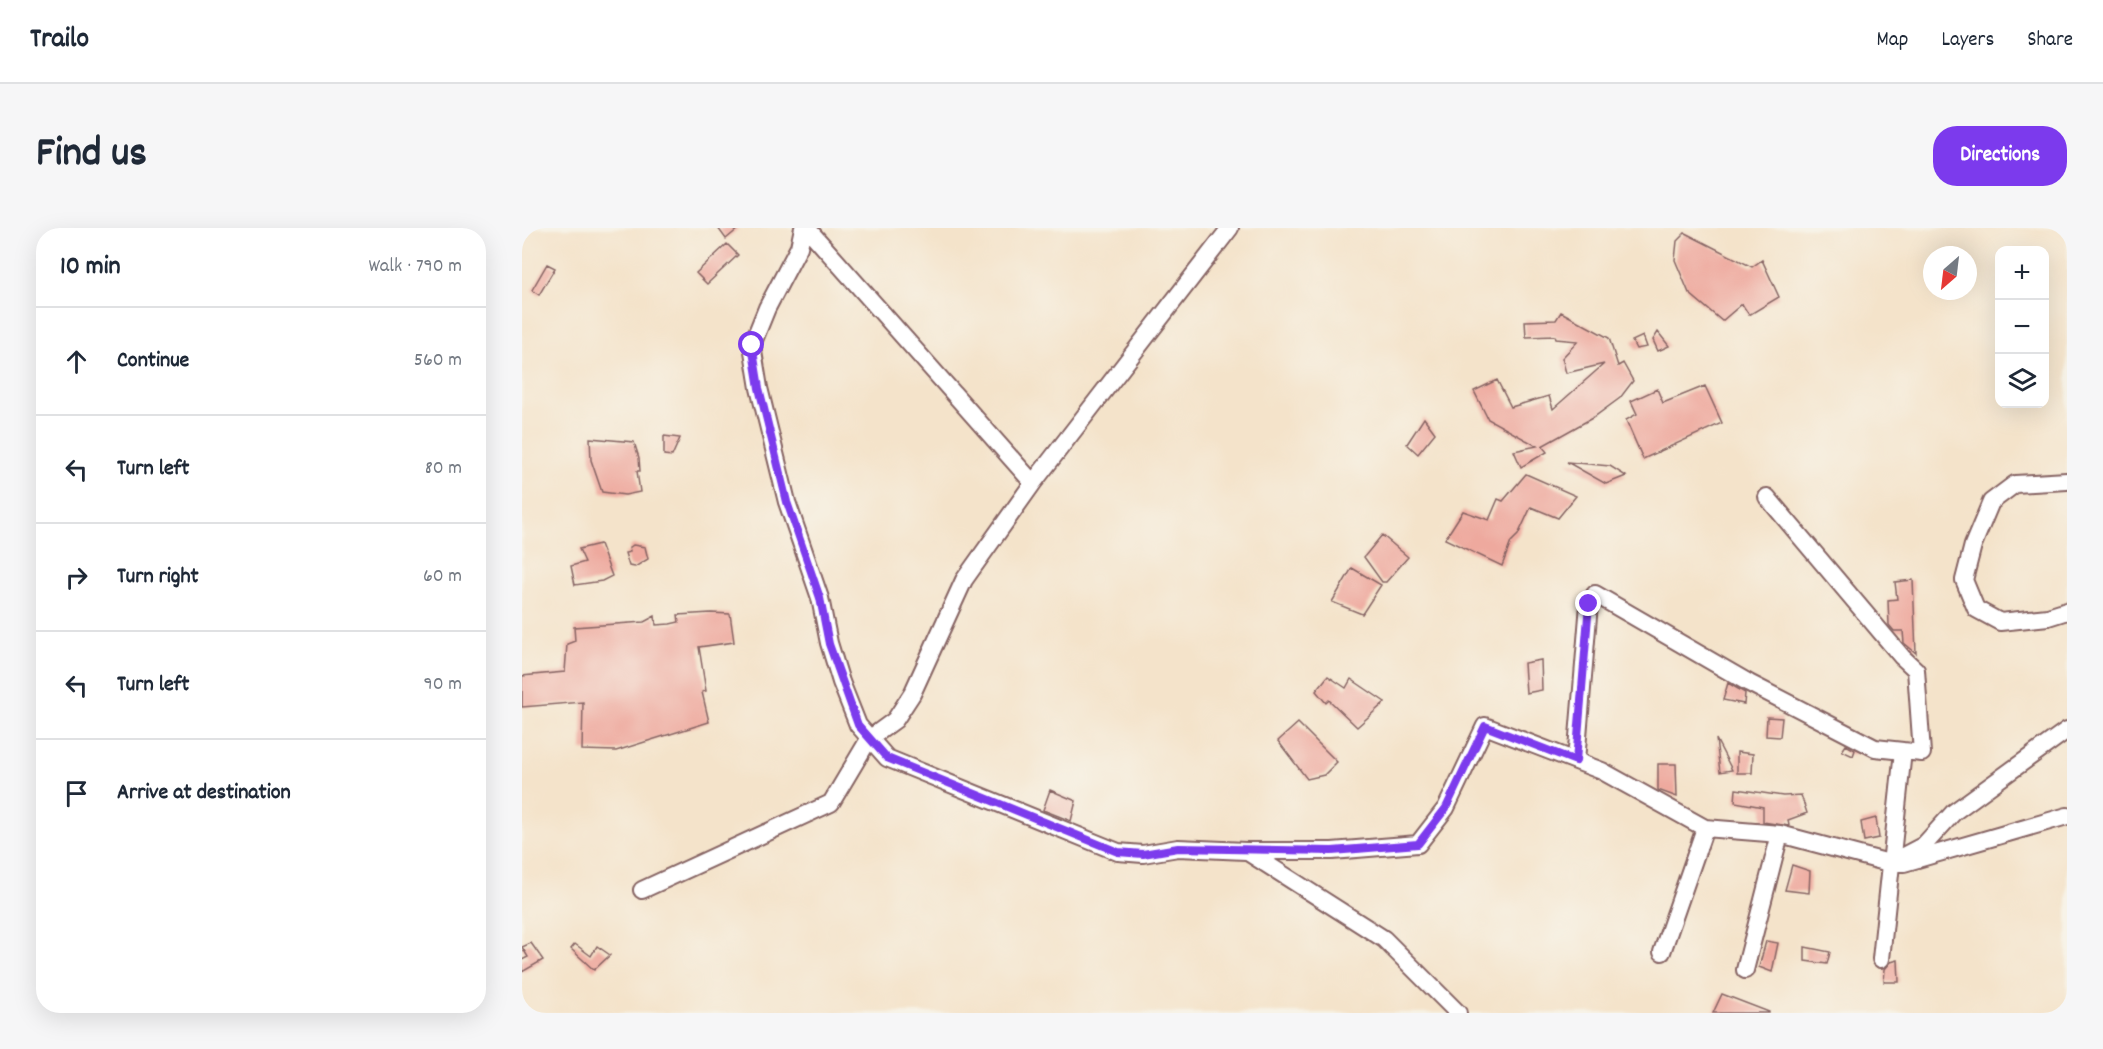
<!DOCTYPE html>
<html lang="en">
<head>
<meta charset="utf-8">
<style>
  body { margin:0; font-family:Dekko,sans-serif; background:#f6f6f7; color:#1f2937 }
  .controls { position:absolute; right:18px; top:18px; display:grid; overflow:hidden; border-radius:12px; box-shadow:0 6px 24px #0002 }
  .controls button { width:54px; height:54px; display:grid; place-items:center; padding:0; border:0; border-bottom:2px solid #e0e1e3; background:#fff; color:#1f2937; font:30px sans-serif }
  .compass { position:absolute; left:1401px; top:18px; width:54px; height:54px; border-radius:50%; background:#fff; box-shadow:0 6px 24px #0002; rotate:208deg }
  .stop { position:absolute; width:18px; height:18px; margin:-14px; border:4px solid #7c3aed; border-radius:50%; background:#fff }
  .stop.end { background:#7c3aed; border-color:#fff; box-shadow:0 2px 6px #0008 }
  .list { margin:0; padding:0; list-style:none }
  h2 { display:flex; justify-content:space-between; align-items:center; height:78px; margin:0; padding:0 24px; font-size:26px }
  h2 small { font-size:20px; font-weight:400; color:#747a83 }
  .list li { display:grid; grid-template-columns:39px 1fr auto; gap:18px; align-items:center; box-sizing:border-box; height:108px; padding:0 24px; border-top:2px solid #e0e1e3 }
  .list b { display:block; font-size:22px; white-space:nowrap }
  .list em { font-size:20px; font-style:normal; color:#747a83 }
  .icon { flex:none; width:33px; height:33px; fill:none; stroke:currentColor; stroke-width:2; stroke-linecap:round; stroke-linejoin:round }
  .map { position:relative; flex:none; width:1545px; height:785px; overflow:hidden; border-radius:24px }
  header { display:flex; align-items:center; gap:36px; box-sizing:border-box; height:84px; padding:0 30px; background:#fff; border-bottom:2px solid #e0e1e3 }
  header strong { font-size:28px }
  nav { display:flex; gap:33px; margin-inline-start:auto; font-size:21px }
  .intro { display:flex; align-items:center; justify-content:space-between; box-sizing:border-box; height:144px; padding:0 36px }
  h1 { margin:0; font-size:42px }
  .button { padding:15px 27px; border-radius:24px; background:#7c3aed; color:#fff; font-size:21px; font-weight:700 }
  main { display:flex; gap:36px; padding:0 36px }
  aside { flex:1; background:#fff; border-radius:24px; box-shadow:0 6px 24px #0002 }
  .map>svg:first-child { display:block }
</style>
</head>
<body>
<header>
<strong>Trailo</strong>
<nav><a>Map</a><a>Layers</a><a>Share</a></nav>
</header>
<div class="intro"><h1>Find us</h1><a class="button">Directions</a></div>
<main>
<aside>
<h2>10 min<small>Walk · 790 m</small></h2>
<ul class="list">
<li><svg class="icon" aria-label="ahead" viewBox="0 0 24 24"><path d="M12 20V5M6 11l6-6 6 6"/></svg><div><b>Continue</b></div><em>560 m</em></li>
<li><svg class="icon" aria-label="left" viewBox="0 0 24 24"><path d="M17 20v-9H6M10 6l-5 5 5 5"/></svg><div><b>Turn left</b></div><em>80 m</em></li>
<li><svg class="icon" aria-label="right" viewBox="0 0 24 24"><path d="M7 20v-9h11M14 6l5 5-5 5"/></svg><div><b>Turn right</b></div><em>60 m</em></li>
<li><svg class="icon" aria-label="left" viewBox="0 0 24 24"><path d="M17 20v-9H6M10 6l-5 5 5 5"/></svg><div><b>Turn left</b></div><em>90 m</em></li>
<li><svg class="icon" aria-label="arrive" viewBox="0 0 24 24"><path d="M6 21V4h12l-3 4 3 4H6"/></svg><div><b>Arrive at destination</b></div></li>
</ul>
</aside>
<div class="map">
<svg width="1545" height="785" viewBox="0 0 1545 785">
  <rect width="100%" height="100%" fill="#f7f3e8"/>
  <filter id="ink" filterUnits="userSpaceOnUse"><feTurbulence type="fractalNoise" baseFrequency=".0167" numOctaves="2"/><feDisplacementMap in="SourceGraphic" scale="12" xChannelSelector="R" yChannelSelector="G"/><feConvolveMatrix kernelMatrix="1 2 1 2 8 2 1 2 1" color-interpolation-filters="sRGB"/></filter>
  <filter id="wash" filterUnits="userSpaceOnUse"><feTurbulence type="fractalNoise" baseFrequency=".008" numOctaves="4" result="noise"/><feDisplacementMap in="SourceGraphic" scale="24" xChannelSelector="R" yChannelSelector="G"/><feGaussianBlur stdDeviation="1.35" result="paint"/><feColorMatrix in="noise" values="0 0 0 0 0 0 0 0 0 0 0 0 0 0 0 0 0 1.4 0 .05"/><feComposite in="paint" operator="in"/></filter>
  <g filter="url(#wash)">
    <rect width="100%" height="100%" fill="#f4e3ca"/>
    <g id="blocks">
      <path fill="#eea99e" d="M 196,0 L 217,0 L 204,11 Z
        M 1163,5 L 1230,39 L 1240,32 L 1257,69 L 1227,87 L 1220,76 L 1200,93 L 1167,65 L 1153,32 L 1155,13 Z
        M 205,16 L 216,27 L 185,56 L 174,45 Z
        M 25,36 L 33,40 L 17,67 L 10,62 Z
        M 1039,84 L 1087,110 L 1096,138 L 1101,135 L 1111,153 L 1098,170 L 1072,189 L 1020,218 L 1025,224 L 999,239 L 992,223 L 1015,218 L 966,191 L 952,163 L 975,152 L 989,179 L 1027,168 L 1031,181 L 1082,136 L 1044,145 L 1040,130 L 1056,113 L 1034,111 L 1033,108 L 1004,109 L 1003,93 L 1034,92 Z
        M 1136,104 L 1147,118 L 1136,123 L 1131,112 Z
        M 1121,108 L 1125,119 L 1114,121 L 1110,113 Z
        M 1183,158 L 1200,195 L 1121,231 L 1104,192 L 1115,186 L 1109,173 L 1135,161 L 1141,175 Z
        M 902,190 L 913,205 L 896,226 L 885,216 Z
        M 142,208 L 158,210 L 150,228 L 142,227 Z
        M 68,210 L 112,214 L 117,230 L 118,243 L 115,243 L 118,264 L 103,267 L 80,264 L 69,232 Z
        M 1045,234 L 1088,238 L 1104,248 L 1084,256 Z
        M 1004,246 L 1054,268 L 1036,290 L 1009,279 L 996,307 L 989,314 L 980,338 L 923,311 L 941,283 L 967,292 L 976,271 L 981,273 Z
        M 860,307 L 886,329 L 864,354 L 860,354 L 842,329 Z
        M 78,316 L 90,348 L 80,353 L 53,357 L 49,338 L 63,334 L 57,321 Z
        M 111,317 L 123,319 L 126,331 L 113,339 L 107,338 L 103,325 L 108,324 L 107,320 Z
        M 830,340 L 859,357 L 840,386 L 810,374 Z
        M 1391,352 L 1394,425 L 1382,415 L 1381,403 L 1372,403 L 1367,397 L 1366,372 L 1375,371 L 1373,354 Z
        M 189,385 L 208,386 L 212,414 L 177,419 L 184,463 L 180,464 L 187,494 L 94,523 L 60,522 L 61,474 L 0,479 L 0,448 L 43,444 L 45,416 L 53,413 L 52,399 L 122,394 L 133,388 L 134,397 L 148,396 L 157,394 L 156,387 Z
        M 1019,432 L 1020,462 L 1004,465 L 1002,435 Z
        M 806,448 L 824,460 L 829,451 L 863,474 L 835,499 L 807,472 L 804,475 L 794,463 Z
        M 1206,455 L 1223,465 L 1222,476 L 1201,472 Z
        M 1245,489 L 1260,490 L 1258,509 L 1244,508 Z
        M 776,495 L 815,534 L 802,547 L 785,551 L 756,513 Z
        M 1194,511 L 1210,542 L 1198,544 Z
        M 1324,517 L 1333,522 L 1331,528 L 1320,523 Z
        M 1215,524 L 1231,526 L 1230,545 L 1215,545 Z
        M 1136,536 L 1154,536 L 1155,569 L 1136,562 Z
        M 1214,561 L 1261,568 L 1279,567 L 1285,585 L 1266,592 L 1267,598 L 1241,594 L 1241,579 L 1213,574 Z
        M 528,562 L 554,573 L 549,593 L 521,582 Z
        M 1354,590 L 1357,610 L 1342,613 L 1339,594 Z
        M 1270,637 L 1288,643 L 1287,665 L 1263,662 Z
        M 1244,713 L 1256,715 L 1250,744 L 1237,739 Z
        M 9,715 L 21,732 L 0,744 L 0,732 L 6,729 L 0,719 Z
        M 53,716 L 69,728 L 75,718 L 88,727 L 72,742 L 49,721 Z
        M 1283,719 L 1308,724 L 1305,736 L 1283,733 Z
        M 1376,732 L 1377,754 L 1362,754 L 1363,741 L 1369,734 Z
        M 1200,766 L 1247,784 L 1247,785 L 1191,785 Z"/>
    </g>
  </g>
  <g filter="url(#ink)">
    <use href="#blocks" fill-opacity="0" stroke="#866463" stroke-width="1.5"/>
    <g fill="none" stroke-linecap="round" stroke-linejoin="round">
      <defs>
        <path id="minor" d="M 281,0 L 277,19 L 245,80 L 230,117 L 237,160 L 265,274 L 298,370 L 307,415 L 319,454 L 336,497 L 365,530 L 596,624 L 621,626 L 656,620 L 724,623 L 862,711 L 936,785
          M 285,0 L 511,255
          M 1545,253 L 1493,256 L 1469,274 L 1451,317 L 1442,352 L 1454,381 L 1478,394 L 1526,389 L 1545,383
          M 1245,269 L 1380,429 L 1394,442 L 1400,525 L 1381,523 L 1359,731
          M 1054,533 L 1067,376 L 1073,366 L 1227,455 L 1353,520 L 1381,523
          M 725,623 L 810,623 L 896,616 L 924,580 L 963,498 L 1080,543 L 1183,600 L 1258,606 L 1367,635 L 1382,635 L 1545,588
          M 1381,628 L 1402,617 L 1432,584 L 1545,502
          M 120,662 L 309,575 L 347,511 L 373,492 L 390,466 L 442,352 L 511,255 L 708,0
          M 1140,724 L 1183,600
          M 1223,742 L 1258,606"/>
      </defs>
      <use href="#minor" stroke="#866463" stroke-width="20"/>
      <use href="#minor" stroke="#fff" stroke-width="16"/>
    </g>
  </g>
  <g fill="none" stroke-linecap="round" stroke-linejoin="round" filter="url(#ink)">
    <path stroke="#7c3aed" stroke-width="8" d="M 230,117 L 237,160 L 265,274 L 298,370 L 307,416 L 336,497 L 365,530 L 596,624 L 621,626 L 656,620 L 810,623 L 896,616 L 924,580 L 963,498 L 1054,533 L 1067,376"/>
  </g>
</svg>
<div class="controls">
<button>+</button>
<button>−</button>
<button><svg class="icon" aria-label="layers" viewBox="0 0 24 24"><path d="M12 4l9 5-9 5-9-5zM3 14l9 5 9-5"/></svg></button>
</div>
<svg class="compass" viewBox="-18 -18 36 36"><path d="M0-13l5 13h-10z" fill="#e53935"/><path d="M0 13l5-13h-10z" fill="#747a83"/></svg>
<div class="stop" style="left:230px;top:117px"></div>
<div class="stop end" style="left:1067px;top:376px"></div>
</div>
</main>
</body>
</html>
